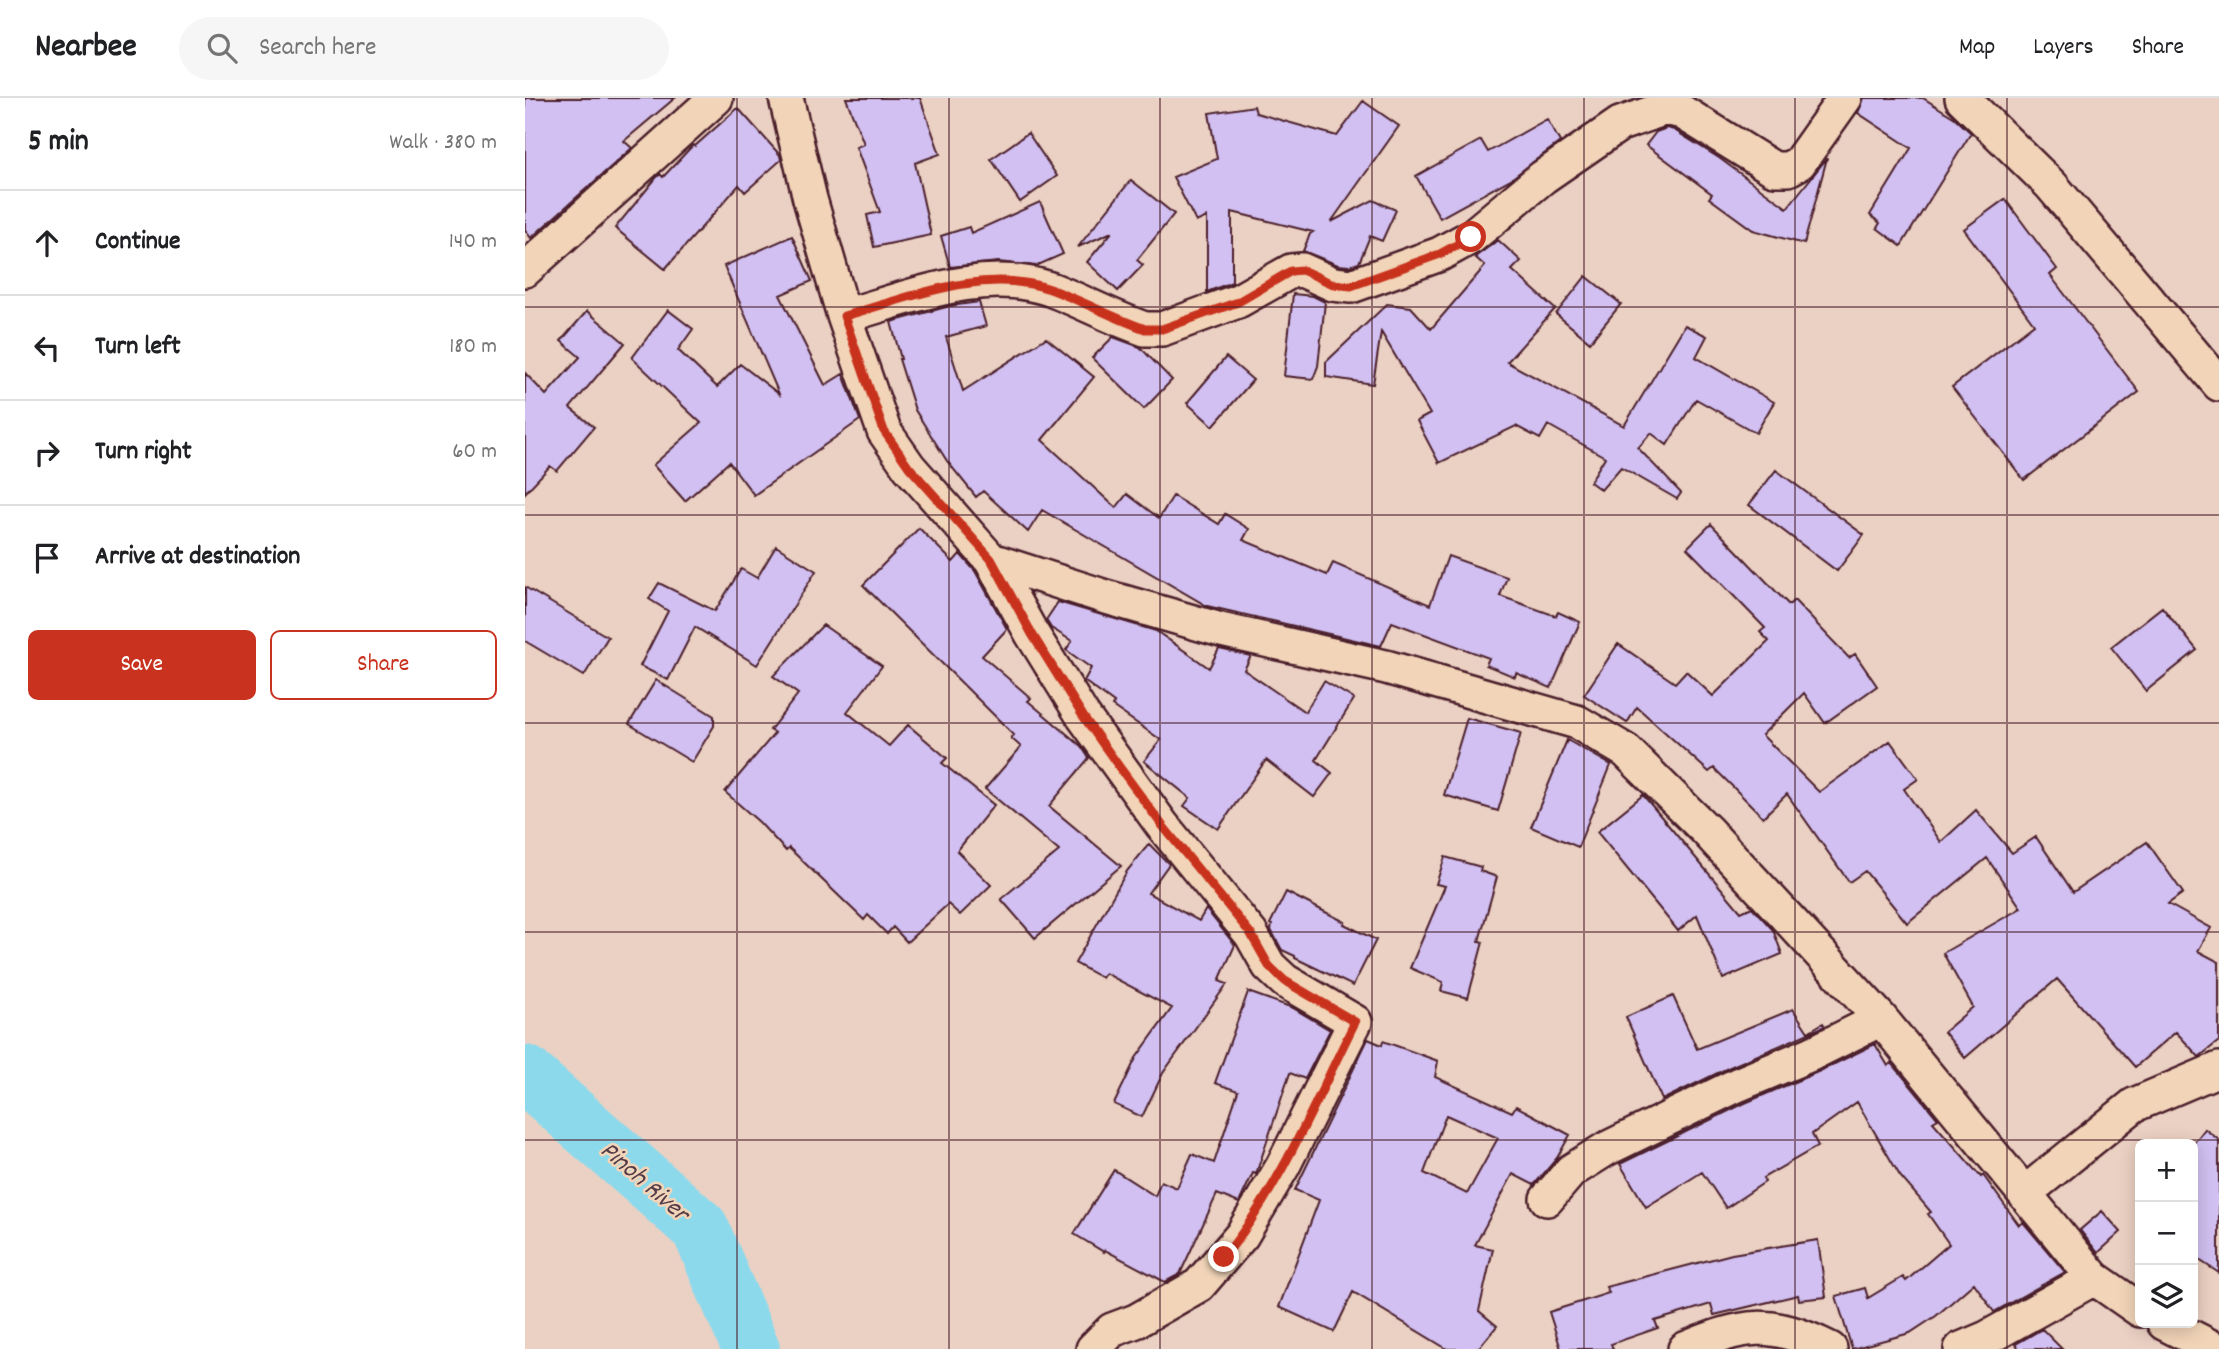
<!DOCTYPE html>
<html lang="en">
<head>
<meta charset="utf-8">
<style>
  body { margin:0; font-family:Dekko,sans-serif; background:#f6f6f6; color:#202124 }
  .controls { position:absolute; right:21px; bottom:21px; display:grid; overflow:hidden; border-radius:10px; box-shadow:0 4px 18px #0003 }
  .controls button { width:63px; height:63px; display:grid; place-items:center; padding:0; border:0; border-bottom:2px solid #e0e0e0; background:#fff; color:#202124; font:35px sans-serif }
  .stop { position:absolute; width:21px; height:21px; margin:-16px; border:5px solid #c8321e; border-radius:50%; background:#fff }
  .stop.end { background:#c8321e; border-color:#fff; box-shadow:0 2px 7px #0008 }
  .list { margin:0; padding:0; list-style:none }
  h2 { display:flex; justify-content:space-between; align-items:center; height:91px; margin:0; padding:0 28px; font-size:30px }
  h2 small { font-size:23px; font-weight:400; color:#757577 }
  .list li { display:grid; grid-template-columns:46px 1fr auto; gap:21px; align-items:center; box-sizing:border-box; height:105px; padding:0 28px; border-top:2px solid #e0e0e0 }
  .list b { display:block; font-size:26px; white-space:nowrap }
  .list em { font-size:23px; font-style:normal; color:#757577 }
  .actions { display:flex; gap:14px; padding:21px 28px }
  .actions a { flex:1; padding:16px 0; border:2px solid #c8321e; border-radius:10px; text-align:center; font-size:24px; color:#c8321e }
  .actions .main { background:#c8321e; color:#fff }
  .icon { flex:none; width:38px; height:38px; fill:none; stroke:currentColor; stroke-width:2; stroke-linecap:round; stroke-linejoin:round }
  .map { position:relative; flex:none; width:1694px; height:1251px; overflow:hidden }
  header { display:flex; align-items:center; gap:42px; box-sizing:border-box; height:98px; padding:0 35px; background:#fff; border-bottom:2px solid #e0e0e0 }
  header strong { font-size:33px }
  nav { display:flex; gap:38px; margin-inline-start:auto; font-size:24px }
  .search { width:490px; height:63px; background:#f6f6f6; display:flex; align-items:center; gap:18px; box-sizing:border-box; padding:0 24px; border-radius:38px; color:#757577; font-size:26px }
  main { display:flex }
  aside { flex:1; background:#fff }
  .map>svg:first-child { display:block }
</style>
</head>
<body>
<header>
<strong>Nearbee</strong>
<div class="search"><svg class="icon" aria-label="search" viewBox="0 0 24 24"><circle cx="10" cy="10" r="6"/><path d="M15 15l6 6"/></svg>Search here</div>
<nav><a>Map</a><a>Layers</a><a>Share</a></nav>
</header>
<main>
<aside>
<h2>5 min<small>Walk · 380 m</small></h2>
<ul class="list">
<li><svg class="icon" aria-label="ahead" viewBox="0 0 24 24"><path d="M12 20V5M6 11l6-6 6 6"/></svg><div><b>Continue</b></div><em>140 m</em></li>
<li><svg class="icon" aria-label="left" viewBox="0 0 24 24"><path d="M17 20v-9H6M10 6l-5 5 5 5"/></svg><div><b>Turn left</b></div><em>180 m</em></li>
<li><svg class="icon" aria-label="right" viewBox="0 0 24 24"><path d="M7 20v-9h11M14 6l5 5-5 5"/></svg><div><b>Turn right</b></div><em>60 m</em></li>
<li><svg class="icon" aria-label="arrive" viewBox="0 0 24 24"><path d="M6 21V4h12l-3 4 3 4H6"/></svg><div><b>Arrive at destination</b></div></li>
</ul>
<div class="actions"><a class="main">Save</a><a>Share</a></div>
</aside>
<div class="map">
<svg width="1694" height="1251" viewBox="0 0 1694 1251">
  <rect width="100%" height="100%" fill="#ebd1c3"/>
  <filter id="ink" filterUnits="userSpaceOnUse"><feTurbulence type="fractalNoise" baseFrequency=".0143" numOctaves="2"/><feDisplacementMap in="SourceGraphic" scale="14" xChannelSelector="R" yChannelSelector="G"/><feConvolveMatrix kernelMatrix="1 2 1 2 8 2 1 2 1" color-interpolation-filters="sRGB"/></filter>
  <g filter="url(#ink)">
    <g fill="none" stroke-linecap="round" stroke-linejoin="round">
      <path stroke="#8dd9ec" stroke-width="58" d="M 0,976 L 175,1130 L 226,1251"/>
    </g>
    <path fill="#d1c0f1" stroke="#4a1f2b" stroke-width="2" fill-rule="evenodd" d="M 0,0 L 150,0 L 99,43 L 107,50 L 6,140 L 0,132 Z
      M 321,0 L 395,0 L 415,56 L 390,65 L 406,137 L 349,149 L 342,117 L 355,114 L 331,49 L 339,46 Z
      M 1339,0 L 1398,0 L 1430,20 L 1446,35 L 1376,148 L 1352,130 L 1355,125 L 1345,117 L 1386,50 L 1333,15 Z
      M 838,3 L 874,28 L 806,124 L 848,102 L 871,112 L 857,143 L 845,138 L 834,165 L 824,168 L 813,167 L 778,153 L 785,136 L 788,134 L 707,114 L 707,184 L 682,194 L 682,119 L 671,124 L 648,79 L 692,61 L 684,15 L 729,8 L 731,15 L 812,38 Z
      M 213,10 L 255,57 L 256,62 L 220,94 L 214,87 L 140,171 L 90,130 L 131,80 L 135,76 L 138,79 L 168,47 L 170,48 Z
      M 1022,21 L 1035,44 L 986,81 L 915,120 L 891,78 L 956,42 L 963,54 Z
      M 1142,30 L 1149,32 L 1194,60 L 1262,110 L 1302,60 L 1279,146 L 1228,132 L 1184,100 L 1187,96 L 1121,47 L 1131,34 Z
      M 503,35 L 532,78 L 495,104 L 466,61 Z
      M 606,82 L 649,116 L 612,162 L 618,167 L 593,193 L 562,164 L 587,134 L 553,149 Z
      M 1480,101 L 1532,171 L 1525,177 L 1614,294 L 1499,382 L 1427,289 L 1509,226 L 1439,131 Z
      M 515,104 L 538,156 L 511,168 L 473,164 L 425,169 L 416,138 L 444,129 L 446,135 Z
      M 267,138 L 287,183 L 255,197 L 300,287 L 318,276 L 335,322 L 229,397 L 204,364 L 160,403 L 128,367 L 176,325 L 107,260 L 143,212 L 168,231 L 153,252 L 192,289 L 215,266 L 254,296 L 199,168 Z
      M 973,142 L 996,163 L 987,172 L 1030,211 L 982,264 L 1099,328 L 1160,227 L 1182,238 L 1171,259 L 1249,304 L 1231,335 L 1171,301 L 1142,347 L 1126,335 L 1113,350 L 1156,395 L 1152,401 L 1096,369 L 1076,392 L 1065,384 L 1080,359 L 1023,327 L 1015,341 L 991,328 L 914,365 L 892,323 L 905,316 L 856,234 L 848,286 L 801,279 L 801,264 L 862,206 L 886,209 L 906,231 L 960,168 L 950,159 Z
      M 1061,178 L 1096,206 L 1065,244 L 1031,216 Z
      M 768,196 L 788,198 L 800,204 L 793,268 L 788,281 L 759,278 Z
      M 454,204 L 461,228 L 421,239 L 438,293 L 521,240 L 569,279 L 517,342 L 591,410 L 602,396 L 634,420 L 648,398 L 694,426 L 700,416 L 724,431 L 718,442 L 802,477 L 808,465 L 905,507 L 923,458 L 982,479 L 975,498 L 1031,518 L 1033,514 L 1055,524 L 1026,590 L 991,575 L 990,579 L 961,567 L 964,560 L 867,524 L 856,548 L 682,508 L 517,412 L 503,434 L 458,393 L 451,399 L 422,363 L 390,312 L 374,261 L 376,261 L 366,224 L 425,208 Z
      M 62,213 L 100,245 L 45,310 L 69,329 L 32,373 L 25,368 L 0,395 L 0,275 L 21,297 L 55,259 L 36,243 Z
      M 588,239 L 615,249 L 647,282 L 619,311 L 567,260 Z
      M 701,259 L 728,282 L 688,328 L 662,305 Z
      M 1251,372 L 1339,437 L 1312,473 L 1224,407 Z
      M 1186,426 L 1264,507 L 1269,502 L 1324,560 L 1330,556 L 1352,588 L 1300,625 L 1279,595 L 1237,637 L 1294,694 L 1365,643 L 1393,681 L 1379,691 L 1416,744 L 1451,712 L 1487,755 L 1511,739 L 1548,794 L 1622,744 L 1658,795 L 1643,806 L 1686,830 L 1673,853 L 1694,864 L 1694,943 L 1674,959 L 1651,934 L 1610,969 L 1532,881 L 1440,960 L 1419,934 L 1448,909 L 1418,855 L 1496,810 L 1462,760 L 1382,825 L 1340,773 L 1324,784 L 1262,696 L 1238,719 L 1189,670 L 1184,674 L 1112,609 L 1102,625 L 1059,597 L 1093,546 L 1150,585 L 1161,573 L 1188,598 L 1244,543 L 1235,534 L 1240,530 L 1162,450 Z
      M 394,430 L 428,464 L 435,456 L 450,473 L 482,531 L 457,558 L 506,600 L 503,603 L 556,648 L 564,660 L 524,708 L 596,768 L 510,840 L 476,801 L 534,753 L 460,691 L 496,649 L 486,640 L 489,637 L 338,487 Z
      M 251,448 L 291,473 L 232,567 L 170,529 L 143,582 L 115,568 L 143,513 L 124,501 L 134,485 L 190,513 L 216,471 L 232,480 Z
      M 0,489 L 83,539 L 59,578 L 0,543 Z
      M 533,504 L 631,533 L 684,570 L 694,551 L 726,558 L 719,572 L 780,614 L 799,583 L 829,601 L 791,662 L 807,675 L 789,699 L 741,662 L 693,731 L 659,708 L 665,700 L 619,663 L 636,642 L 587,608 L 589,605 L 559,583 L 566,570 L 541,552 L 547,543 L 526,530 L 521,522 Z
      M 1637,509 L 1672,552 L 1621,593 L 1586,549 Z
      M 298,527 L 357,568 L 322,614 L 364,648 L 383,627 L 422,660 L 417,665 L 469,707 L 432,753 L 466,787 L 435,817 L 423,806 L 382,844 L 368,829 L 362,836 L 343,817 L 339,822 L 264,750 L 261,753 L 234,724 L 200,694 L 250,635 L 245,632 L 273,596 L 248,578 Z
      M 131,582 L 189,618 L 189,628 L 167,664 L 104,626 Z
      M 942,620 L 996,635 L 973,713 L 919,697 Z
      M 1042,642 L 1086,667 L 1053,749 L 1006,729 Z
      M 1118,697 L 1216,814 L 1227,809 L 1248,832 L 1257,856 L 1198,881 L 1172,817 L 1153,833 L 1072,734 Z
      M 624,746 L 644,766 L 623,795 L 674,823 L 681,811 L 710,847 L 694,883 L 702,886 L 638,975 L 617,1019 L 589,1006 L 611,960 L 647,910 L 580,875 L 577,880 L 550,865 L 602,773 Z
      M 920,759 L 956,769 L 955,773 L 972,779 L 954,843 L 958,844 L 943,900 L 916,893 L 918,884 L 885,870 L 920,788 L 911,786 Z
      M 761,794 L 820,824 L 819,826 L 851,842 L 828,888 L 770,860 L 770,858 L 757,852 L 746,832 L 747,827 L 745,826 Z
      M 723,894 L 768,910 L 805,932 L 780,981 L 765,975 L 731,1076 L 728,1075 L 714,1105 L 692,1096 L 655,1176 L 640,1184 L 580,1152 L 579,1154 L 549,1136 L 589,1072 L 630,1098 L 636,1083 L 652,1090 L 667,1056 L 689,1065 L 713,993 L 690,985 Z
      M 1148,898 L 1172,951 L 1268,911 L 1283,934 L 1298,925 L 1300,928 L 1205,969 L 1137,1002 L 1101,919 Z
      M 843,941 L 857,947 L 858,943 L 913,963 L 910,979 L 987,1014 L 991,1008 L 1045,1037 L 1032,1060 L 1009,1087 L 988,1076 L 950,1147 L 968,1151 L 954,1213 L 972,1228 L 953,1251 L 922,1251 L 828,1194 L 809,1234 L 754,1209 L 794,1102 L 770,1092 ZM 921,1017 L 973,1040 L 942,1096 L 899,1075 Z
      M 1350,946 L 1363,968 L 1367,965 L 1413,1021 L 1408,1024 L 1456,1079 L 1458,1077 L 1494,1127 L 1498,1124 L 1540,1174 L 1469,1214 L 1449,1185 L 1411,1218 L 1385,1235 L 1327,1251 L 1311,1198 L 1340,1190 L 1343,1200 L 1378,1179 L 1381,1183 L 1424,1146 L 1403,1116 L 1406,1114 L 1375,1078 L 1332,1004 L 1287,1036 L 1293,1048 L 1238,1080 L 1240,1084 L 1201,1110 L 1177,1074 L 1121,1109 L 1095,1066 L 1220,1005 L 1295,973 Z
      M 1680,1031 L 1694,1042 L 1694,1175 L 1668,1158 L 1668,1046 Z
      M 1577,1113 L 1596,1134 L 1573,1155 L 1555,1132 Z
      M 1293,1142 L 1301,1199 L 1274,1202 L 1273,1197 L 1189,1217 L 1186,1206 L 1130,1223 L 1133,1230 L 1086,1246 L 1088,1251 L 1036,1251 L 1024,1214 L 1084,1195 L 1081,1189 L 1207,1156 Z
      M 1517,1231 L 1537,1251 L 1494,1251 L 1491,1246 Z"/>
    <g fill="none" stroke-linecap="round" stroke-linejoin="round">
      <defs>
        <path id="minor" d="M 261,0 L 285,101 L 319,218 L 359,333 L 384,369 L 466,462 L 581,499 L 696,532 L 861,569 L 1052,624 L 1101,653 L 1182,733 L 1356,921 L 1569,1180 L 1615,1212
          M 1437,0 L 1526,87 L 1694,286
          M 0,172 L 191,0
          M 319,218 C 384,200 458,168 525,191 C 557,203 587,220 620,231 L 637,231 L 713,203 L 766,173 L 777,172 L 808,186 L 826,188 L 915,156 L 946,139 L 1018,79 L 1095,26 L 1141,10 L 1157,14 L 1249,71 L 1263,71 L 1274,65 L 1320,0
          M 466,462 L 507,536 L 558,618 L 637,727 L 726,836 L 744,868 L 760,883 L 830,924 L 758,1068 L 717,1137 L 674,1187 L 611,1223 L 587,1232 L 568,1251
          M 1500,1095 L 1609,1007 L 1694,971
          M 1022,1101 L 1046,1073 L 1081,1051 L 1212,987 L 1286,956 L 1356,921
          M 1639,1225 L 1690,1251
          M 1160,1251 C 1219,1226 1245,1221 1305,1251
          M 1436,1251 L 1462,1240 L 1569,1180"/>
      </defs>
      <use href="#minor" stroke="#4a1f2b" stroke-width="38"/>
      <use href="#minor" stroke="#f2d5b8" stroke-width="33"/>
    </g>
  </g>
  <g fill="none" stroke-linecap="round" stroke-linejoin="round" filter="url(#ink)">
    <path stroke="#c8321e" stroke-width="9" d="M 699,1159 C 755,1090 790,1004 830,924 L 760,883 L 744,868 L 726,836 L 637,727 L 595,670 L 558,618 L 507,536 L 466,461 L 384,369 L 359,333 L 319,218 C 384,200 458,168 525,191 C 557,203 587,219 620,231 L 637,231 L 713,204 L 766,173 L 777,172 L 808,186 L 826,188 L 915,156 L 946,139"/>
  </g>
  <path fill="none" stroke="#4a1f2b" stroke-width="2" stroke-opacity="0.55" d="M 212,0 L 212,1251M 424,0 L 424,1251M 635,0 L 635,1251M 847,0 L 847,1251M 1059,0 L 1059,1251M 1270,0 L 1270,1251M 1482,0 L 1482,1251M 0,209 L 1694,209M 0,417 L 1694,417M 0,625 L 1694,625M 0,834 L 1694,834M 0,1042 L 1694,1042"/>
  <g text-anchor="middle" stroke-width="5" stroke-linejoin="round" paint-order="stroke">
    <g font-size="26" font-style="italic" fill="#543b48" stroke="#f2d5b8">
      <text transform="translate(121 1082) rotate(41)" y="9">Pinoh River</text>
    </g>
  </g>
</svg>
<div class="controls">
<button>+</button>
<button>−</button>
<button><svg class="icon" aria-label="layers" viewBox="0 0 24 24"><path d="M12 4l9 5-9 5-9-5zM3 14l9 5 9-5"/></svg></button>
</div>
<div class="stop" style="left:946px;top:139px"></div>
<div class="stop end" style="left:699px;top:1159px"></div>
</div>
</main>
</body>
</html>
